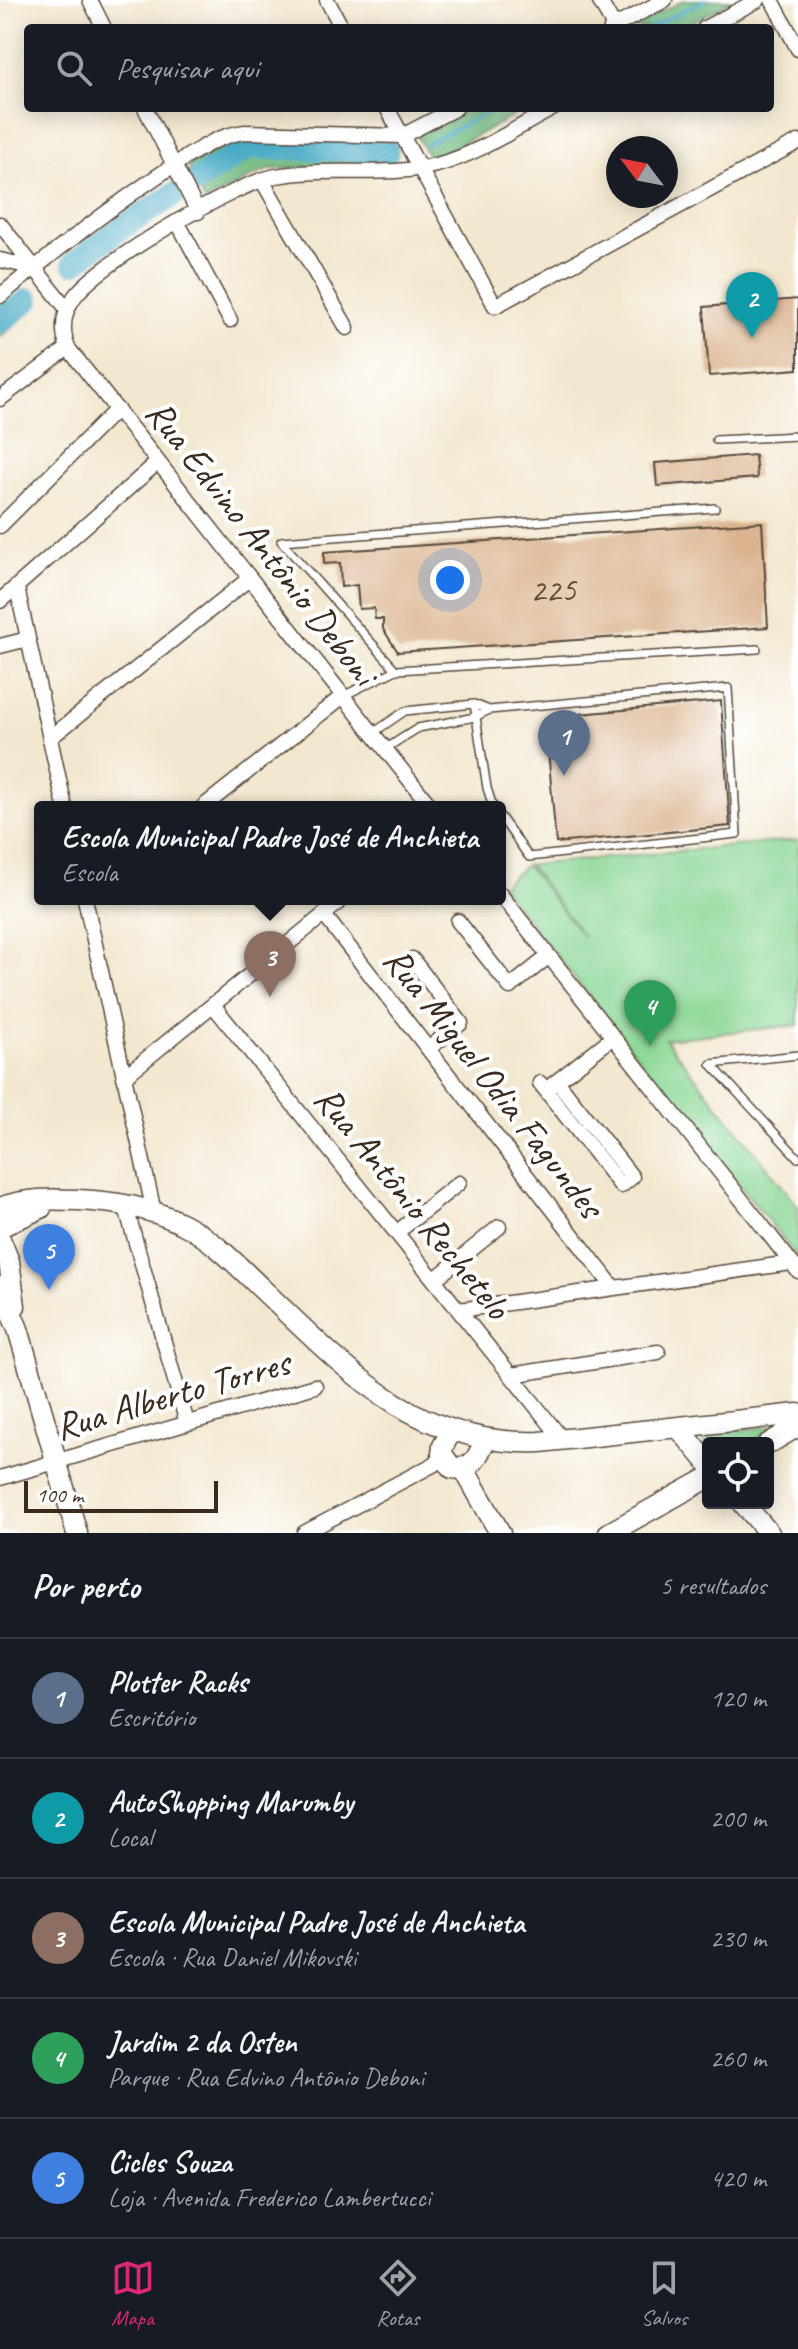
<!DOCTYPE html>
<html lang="pt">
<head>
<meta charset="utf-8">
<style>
  body { margin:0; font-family:Caveat,sans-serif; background:#242831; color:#f1f3f6 }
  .controls { position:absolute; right:24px; bottom:24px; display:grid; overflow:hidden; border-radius:8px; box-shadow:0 4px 20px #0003 }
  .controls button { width:72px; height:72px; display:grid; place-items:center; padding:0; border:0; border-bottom:2px solid #363941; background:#171b24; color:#f1f3f6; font:40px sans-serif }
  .compass { position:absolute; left:606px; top:136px; width:72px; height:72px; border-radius:50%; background:#171b24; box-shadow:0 4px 20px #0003; rotate:302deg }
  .scale { position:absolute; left:24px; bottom:20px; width:194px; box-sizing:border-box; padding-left:8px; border:4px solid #3b2a1e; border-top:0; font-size:22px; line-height:28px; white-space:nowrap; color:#3b2a1e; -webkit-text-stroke:6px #fff; paint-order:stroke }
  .you { position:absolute; left:450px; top:580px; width:28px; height:28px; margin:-20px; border:6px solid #fff; border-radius:50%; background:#1a73e8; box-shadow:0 0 0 12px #1a73e833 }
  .badge { display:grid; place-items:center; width:52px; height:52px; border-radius:50%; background:#db2777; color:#fff; font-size:26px; font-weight:700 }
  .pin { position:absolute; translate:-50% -66px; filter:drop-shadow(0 2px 4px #0008) }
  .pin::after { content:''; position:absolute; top:42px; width:28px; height:24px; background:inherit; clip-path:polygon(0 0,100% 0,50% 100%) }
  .popup { position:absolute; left:34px; top:801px; width:472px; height:104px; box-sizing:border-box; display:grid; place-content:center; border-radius:8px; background:#171b24; filter:drop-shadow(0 2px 6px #0005); font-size:26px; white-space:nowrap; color:#9ea1a6 }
  .popup b { font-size:30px; color:#f1f3f6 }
  .popup::after { content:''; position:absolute; left:50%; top:100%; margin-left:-16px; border:16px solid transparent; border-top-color:#171b24 }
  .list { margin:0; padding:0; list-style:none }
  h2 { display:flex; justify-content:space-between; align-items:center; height:104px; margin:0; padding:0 32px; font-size:34px }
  h2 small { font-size:26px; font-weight:400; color:#9ea1a6 }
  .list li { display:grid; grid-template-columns:52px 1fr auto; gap:24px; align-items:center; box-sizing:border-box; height:120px; padding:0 32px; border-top:2px solid #363941 }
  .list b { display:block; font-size:30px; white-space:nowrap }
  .list p { margin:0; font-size:26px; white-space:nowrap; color:#9ea1a6 }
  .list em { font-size:26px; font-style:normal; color:#9ea1a6 }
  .icon { flex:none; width:44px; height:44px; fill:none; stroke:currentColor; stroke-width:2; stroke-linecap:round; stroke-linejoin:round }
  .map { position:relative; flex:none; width:798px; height:1533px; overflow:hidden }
  .search { position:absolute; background:#171b24; box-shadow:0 4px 20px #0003; left:24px; right:24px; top:24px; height:88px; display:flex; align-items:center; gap:20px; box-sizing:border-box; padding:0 28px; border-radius:8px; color:#9ea1a6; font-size:30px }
  .sheet { height:704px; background:#171b24 }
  nav { display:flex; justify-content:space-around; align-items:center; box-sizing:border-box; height:112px; border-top:2px solid #363941; background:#171b24; font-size:22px; color:#9ea1a6 }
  nav a { display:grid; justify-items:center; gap:4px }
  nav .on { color:#db2777 }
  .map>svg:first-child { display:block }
</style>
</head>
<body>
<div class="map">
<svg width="798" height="1533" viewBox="0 0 798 1533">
  <rect width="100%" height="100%" fill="#fff"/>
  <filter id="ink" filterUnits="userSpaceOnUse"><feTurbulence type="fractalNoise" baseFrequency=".0125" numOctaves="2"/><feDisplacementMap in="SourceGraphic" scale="16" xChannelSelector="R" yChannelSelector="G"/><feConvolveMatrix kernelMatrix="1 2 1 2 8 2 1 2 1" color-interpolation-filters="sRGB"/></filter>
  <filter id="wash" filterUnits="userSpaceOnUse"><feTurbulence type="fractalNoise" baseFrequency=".006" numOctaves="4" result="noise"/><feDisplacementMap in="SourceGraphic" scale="32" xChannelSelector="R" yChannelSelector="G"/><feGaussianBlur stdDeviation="1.8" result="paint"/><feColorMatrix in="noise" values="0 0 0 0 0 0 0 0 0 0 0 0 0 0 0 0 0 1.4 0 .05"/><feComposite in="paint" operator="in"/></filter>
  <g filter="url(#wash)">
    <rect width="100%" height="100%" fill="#f3e7cf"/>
    <path fill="#8ad795" stroke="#62805a" stroke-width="2" d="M 798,840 L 798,1025 L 665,1039 L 798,1206 L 798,1258 L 501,886 L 526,865 L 583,936 L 529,865 Z
      M 778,1426 L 750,1443 L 708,1443 L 708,1447 L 697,1434 Z"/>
    <path fill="#6fb87e" stroke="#55714e" stroke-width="2" d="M 684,0 L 734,0 L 681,28 L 629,28 Z
      M 470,108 L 529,108 L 430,160 L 416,135 Z
      M 236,140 L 385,140 L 397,164 L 271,169 L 259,173 L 205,202 L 188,166 Z
      M 5,298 L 18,321 L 0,337 L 0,303 Z"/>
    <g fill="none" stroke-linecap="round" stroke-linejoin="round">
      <path stroke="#46aac5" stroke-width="4" d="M 650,28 L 704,0
        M 426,144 L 496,108"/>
      <path stroke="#46aac5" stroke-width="24" d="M 74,263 L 120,229 L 249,147 L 387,151
        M 0,322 L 28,300"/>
    </g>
    <g id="blocks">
      <path fill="#dab48f" d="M 798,299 L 798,369 L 709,376 L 704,307 Z
        M 755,455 L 757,478 L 657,486 L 655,463 Z
        M 762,522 L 768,627 L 398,652 L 383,629 L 383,619 L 375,619 L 374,608 L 359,609 L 357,585 L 341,587 L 340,563 L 324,564 L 324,552 Z
        M 721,701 L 730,826 L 556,843 L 546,725 L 581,722 L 580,714 Z"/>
    </g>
  </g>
  <g filter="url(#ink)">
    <use href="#blocks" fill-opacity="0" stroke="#574639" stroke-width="2"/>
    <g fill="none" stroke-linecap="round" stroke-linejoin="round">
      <defs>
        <path id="lane" d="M 716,440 L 798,436
          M 396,670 L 757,649
          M 343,696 L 396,670 L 281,541 L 715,508
          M 474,704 L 487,788 L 493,807
          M 373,733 L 405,711 L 474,704 L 489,710
          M 385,749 L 418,728 L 475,717 L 489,710 L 728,688 L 737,834 L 529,857 L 500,816
          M 711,1064 L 798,1158
          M 711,1064 L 798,1055"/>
        <path id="street" d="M 90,0 L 104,28
          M 327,0 L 342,28
          M 599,0 L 614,26
          M 772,0 L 798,49
          M 611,28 L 665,0
          M 705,28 L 758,0
          M 145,108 L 198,212
          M 387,108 L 495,306 L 798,142
          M 262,180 L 347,328
          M 178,223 L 230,320
          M 0,224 L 67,309
          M 0,260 L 35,268
          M 0,296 C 55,251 109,208 168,169 C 192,154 216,135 245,132 L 402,136 L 456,108
          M 0,399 L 68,348
          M 0,526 L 117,409
          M 17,588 L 65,807
          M 0,601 L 158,462
          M 0,646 L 28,639
          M 50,738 L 250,578
          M 203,807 L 343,696
          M 431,807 L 68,348 C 61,330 63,312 75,296 C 100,262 234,184 276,176 C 330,166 386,179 440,164 C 480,153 517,127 554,108
          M 500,894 L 798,1271
          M 85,899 L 154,1212
          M 324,915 L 614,1288
          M 458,921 L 510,987 L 549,956
          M 412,959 L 461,1023 L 428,1049
          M 213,1005 L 563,1440
          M 124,1077 L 343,899
          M 540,1083 L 621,1186 L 632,1177 L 557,1081
          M 552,1085 L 613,1037
          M 125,1204 L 187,1423
          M 396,1233 L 459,1183
          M 434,1280 L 499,1227
          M 459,1310 L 791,1263
          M 511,1375 L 658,1352
          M 0,1478 L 315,1386
          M 304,1533 L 444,1459"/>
        <path id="secondary" d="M 0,1208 C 25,1198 51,1199 78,1200 C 115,1202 149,1207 183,1224 C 214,1240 238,1266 263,1290 C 345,1368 416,1447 540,1442 L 798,1414
          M 0,1227 L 41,1208
          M 0,1239 L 9,1261 L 15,1306
          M 0,1287 L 18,1329 L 77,1533
          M 678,1427 L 708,1463
          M 452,1430 L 443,1446 L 442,1454 L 452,1468 C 472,1471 479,1456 485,1439
          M 768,1444 L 798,1426
          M 464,1469 L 500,1533
          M 743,1503 L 769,1533
          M 609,1533 L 708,1478"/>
      </defs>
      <use href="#lane" stroke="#574639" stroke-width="10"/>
      <use href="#street" stroke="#574639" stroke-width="17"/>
      <use href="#secondary" stroke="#574639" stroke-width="23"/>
      <use href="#lane" stroke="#fff" stroke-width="7"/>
      <use href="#street" stroke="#fff" stroke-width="14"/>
      <use href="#secondary" stroke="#fff" stroke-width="20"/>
    </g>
  </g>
  <g text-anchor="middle" stroke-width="8" stroke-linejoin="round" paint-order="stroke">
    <g font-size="34" fill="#634c3a">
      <text x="553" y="601">225</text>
    </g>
    <g font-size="38" fill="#3b2a1e" stroke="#fff">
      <text transform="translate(262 542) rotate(52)" y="13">Rua Edvino Antônio Deboni</text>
      <text transform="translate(494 1082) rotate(52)" y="13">Rua Miguel Odia Fagundes</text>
      <text transform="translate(413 1202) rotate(51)" y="13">Rua Antônio Rechetelo</text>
      <text transform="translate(172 1394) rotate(-16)" y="13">Rua Alberto Torres</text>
    </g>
  </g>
</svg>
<div class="controls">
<button><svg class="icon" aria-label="locate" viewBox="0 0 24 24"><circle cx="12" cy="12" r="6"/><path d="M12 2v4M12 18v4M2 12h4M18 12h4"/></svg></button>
</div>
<svg class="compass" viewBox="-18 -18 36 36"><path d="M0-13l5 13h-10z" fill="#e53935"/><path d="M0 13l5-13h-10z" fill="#9ea1a6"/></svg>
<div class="scale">100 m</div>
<div class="you"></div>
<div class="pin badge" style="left:564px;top:776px;background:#5c6f8a">1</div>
<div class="pin badge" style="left:752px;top:338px;background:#0f9aa8">2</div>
<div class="pin badge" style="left:270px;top:997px;background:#8d6e63">3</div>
<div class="popup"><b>Escola Municipal Padre José de Anchieta</b>Escola</div>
<div class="pin badge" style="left:650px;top:1046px;background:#2e9e5b">4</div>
<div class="pin badge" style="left:49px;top:1290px;background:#3f7fe0">5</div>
<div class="search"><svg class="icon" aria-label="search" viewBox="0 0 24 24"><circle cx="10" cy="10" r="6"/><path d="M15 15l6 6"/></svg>Pesquisar aqui</div>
</div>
<section class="sheet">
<h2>Por perto<small>5 resultados</small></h2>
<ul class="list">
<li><span class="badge" style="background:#5c6f8a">1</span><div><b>Plotter Racks</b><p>Escritório</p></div><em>120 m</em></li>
<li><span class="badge" style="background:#0f9aa8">2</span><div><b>AutoShopping Marumby</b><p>Local</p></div><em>200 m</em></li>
<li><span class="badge" style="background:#8d6e63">3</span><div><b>Escola Municipal Padre José de Anchieta</b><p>Escola · Rua Daniel Mikovski</p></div><em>230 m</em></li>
<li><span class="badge" style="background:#2e9e5b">4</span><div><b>Jardim 2 da Osten</b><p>Parque · Rua Edvino Antônio Deboni</p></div><em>260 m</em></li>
<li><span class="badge" style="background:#3f7fe0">5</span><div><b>Cicles Souza</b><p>Loja · Avenida Frederico Lambertucci</p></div><em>420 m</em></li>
</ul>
</section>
<nav>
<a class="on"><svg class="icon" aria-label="map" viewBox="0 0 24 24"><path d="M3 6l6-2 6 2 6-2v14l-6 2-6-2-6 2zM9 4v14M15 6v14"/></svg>Mapa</a>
<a><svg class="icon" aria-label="directions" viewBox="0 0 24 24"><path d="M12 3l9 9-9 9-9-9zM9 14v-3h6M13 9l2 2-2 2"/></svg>Rotas</a>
<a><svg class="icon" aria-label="saved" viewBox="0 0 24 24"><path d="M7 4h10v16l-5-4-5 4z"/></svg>Salvos</a>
</nav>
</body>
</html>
